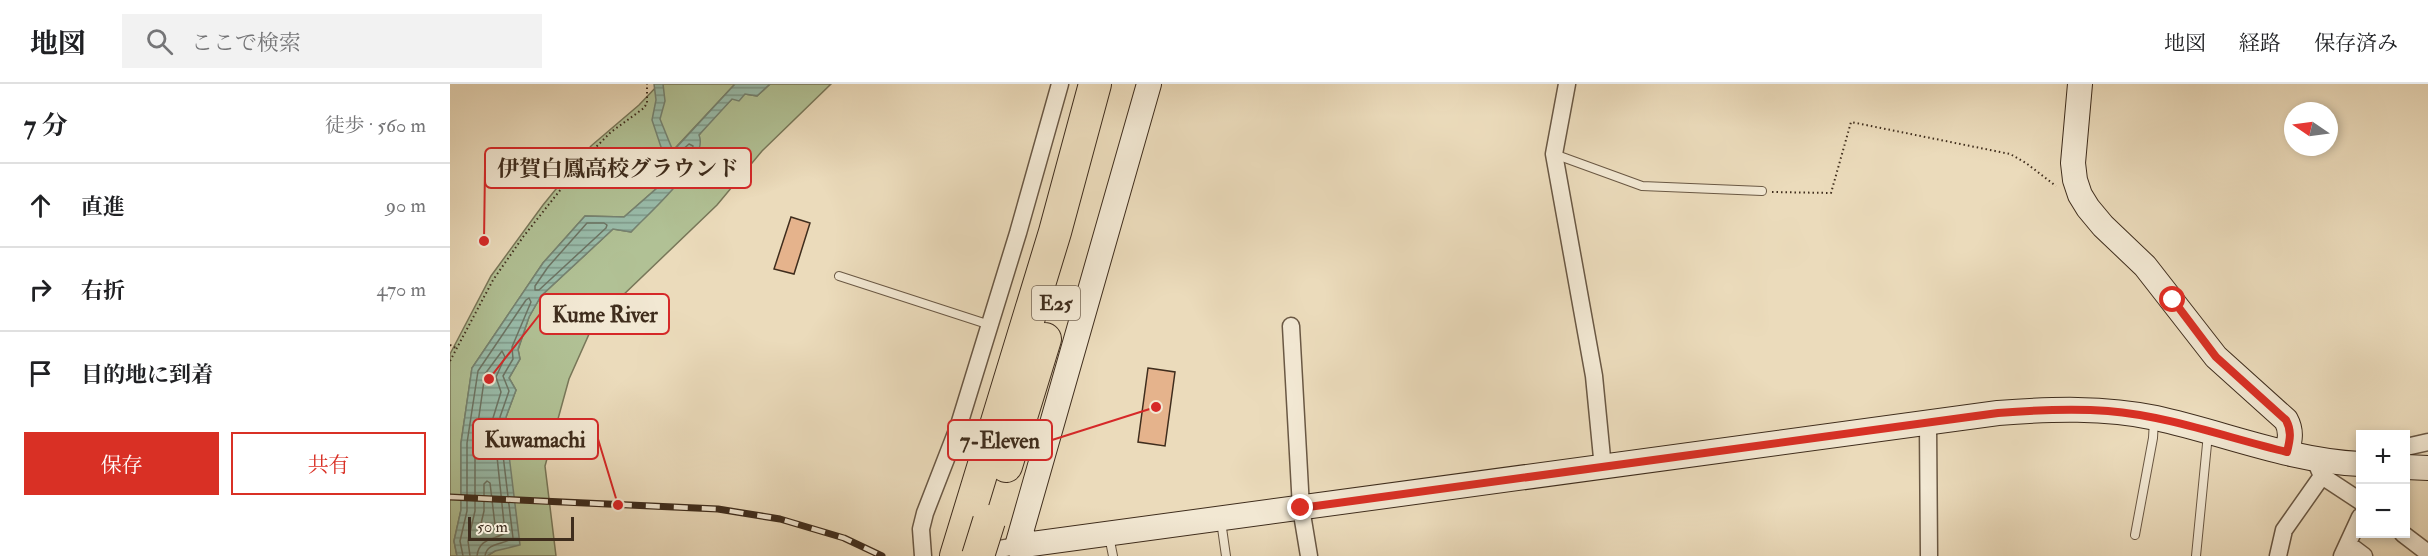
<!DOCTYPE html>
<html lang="ja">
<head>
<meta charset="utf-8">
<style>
  body { margin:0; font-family:"IM FELL Double Pica","Noto Serif JP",serif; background:#f2f2f2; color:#202124 }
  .controls { position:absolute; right:18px; bottom:18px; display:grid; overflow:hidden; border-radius:0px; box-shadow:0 3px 9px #0003 }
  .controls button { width:54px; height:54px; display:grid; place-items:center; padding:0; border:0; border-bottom:2px solid #e0e0e0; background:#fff; color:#202124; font:30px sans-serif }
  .compass { position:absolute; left:1834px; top:18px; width:54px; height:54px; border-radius:50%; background:#fff; box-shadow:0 3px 9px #0003; rotate:283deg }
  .scale { position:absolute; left:18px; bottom:15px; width:106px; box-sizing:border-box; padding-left:6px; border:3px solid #3f2d1d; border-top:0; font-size:16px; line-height:21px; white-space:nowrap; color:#3f2d1d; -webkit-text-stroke:4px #f2e8d3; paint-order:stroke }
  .stop { position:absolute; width:18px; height:18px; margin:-14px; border:4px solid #d93025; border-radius:50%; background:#fff }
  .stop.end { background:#d93025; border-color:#fff; box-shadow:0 2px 6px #0008 }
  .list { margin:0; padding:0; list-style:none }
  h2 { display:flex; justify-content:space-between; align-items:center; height:78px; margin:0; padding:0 24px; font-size:26px }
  h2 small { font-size:20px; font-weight:400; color:#757577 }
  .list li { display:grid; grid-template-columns:39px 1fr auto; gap:18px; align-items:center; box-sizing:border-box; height:84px; padding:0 24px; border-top:2px solid #e0e0e0 }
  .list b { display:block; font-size:22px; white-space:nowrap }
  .list em { font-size:20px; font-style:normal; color:#757577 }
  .actions { display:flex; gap:12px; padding:18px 24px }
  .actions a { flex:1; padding:14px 0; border:2px solid #d93025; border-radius:0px; text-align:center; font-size:21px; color:#d93025 }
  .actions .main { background:#d93025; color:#fff }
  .icon { flex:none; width:33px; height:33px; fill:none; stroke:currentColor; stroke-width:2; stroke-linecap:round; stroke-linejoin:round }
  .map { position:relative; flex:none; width:1978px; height:472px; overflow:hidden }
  header { display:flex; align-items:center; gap:36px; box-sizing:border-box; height:84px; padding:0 30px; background:#fff; border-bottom:2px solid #e0e0e0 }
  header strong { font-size:28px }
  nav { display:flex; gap:33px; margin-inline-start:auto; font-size:21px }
  .search { width:420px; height:54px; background:#f2f2f2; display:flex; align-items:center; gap:15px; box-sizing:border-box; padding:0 21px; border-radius:0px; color:#757577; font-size:22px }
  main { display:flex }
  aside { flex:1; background:#fff }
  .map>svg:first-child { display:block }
</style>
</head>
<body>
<header>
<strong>地図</strong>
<div class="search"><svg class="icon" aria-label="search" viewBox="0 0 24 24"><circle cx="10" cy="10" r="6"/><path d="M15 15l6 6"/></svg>ここで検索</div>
<nav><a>地図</a><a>経路</a><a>保存済み</a></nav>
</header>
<main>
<aside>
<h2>7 分<small>徒歩 · 560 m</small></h2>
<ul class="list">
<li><svg class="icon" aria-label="ahead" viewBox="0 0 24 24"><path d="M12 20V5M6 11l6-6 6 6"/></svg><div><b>直進</b></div><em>90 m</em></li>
<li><svg class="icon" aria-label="right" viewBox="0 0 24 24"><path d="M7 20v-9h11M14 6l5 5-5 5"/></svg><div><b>右折</b></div><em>470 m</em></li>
<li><svg class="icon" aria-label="arrive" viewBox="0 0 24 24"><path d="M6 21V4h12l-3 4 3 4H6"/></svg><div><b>目的地に到着</b></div></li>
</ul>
<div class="actions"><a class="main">保存</a><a>共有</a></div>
</aside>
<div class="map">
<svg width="1978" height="472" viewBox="0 0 1978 472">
  <defs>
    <pattern id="water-rules" width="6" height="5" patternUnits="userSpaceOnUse" patternTransform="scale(1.5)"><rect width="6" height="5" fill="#99bcaa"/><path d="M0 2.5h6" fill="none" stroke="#7e998a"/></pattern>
  </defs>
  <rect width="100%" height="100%" fill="#ebdbbb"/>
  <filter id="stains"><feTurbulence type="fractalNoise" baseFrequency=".00333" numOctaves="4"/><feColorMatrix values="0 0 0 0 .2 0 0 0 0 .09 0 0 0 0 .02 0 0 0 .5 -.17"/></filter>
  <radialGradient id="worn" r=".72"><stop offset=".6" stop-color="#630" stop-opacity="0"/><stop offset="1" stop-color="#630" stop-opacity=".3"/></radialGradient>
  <path fill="#b1c195" stroke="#787759" stroke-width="1.5" d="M 209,0 L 285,0 L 215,75 L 207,104 L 174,133 L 135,132 L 93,179 L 22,284 L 11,359 L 11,426 L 4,457 L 7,472 L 0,472 L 0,270 L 41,192 L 93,121 L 141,62 L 189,21 Z
    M 320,0 L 381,0 L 312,67 L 267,121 L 144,239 L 119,295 L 95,382 L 106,472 L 37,472 L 45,467 L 59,371 L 56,333 L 66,306 L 59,294 L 70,275 L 68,266 L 79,233 L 91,212 L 163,145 L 181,148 L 234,91 L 247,73 L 249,51 L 259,38 L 282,15 L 295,10 L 307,12 Z"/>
  <path fill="url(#water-rules)" stroke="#758372" stroke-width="1.5" d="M 204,0 L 213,0 L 215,17 L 210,35 L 223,67 L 285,0 L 320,0 L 307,12 L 295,10 L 289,17 L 282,15 L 249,51 C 260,76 198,130 181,148 L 163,145 L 91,212 L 79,233 L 68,265 L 70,275 L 59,294 L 66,306 L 56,333 L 59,371 L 70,461 L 45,467 L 37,472 L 7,472 L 4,457 L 11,426 L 11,359 L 22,284 L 93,179 L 135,132 L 174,133 L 207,104 L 215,75 L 202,36 L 206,16 Z"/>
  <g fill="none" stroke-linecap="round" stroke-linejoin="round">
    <path stroke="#6c7464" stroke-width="1.5" d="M 239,60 L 243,62 C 241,75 230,86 221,96 L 218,96 C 214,78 227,71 239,60 Z
      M 154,139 L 157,141 L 156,144 L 89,206 L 85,206 L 85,202 L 98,183 L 137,139 Z
      M 37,397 L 40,399 L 45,441 L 33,447 L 30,444 L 34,427 L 34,400 Z
      M 13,472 L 10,457 L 17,427 L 17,359 L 28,287 L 76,216 L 79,214 L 81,218 L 62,263 L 63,275 L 53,292 L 59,307 L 50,333 L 53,371 L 63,454 C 54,461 37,458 35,472
      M 20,472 L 18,457 L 25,427 L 25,360 L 35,290 L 52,267 L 55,273 L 46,293 L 51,308 L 43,334 L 55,449 C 44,456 29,454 27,472"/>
  </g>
  <path fill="#e5b38c" stroke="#3f2d1d" stroke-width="1.5" d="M 341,133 L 360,139 L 344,190 L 324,185 Z
    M 698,284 L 725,288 L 715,362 L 688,358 Z"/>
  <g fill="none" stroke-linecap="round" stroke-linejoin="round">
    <defs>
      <path id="lane" d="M 1104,70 L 1192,102 L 1312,107
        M 389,192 L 540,241
        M 771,437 L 776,472
        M 1685,451 L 1703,354 L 1704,336
        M 659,452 L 663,472
        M 1746,472 L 1758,350"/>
      <path id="street" d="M 1117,0 L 1104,70 L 1144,292 L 1153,384
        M 841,242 L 851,424 L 859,472
        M 1478,340 L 1479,472
        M 1956,363 L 1978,358
        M 1868,383 L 1872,392 L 1910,417
        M 1953,450 L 1978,469
        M 1898,460 L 1914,472
        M 526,469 L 567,462
        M 473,472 L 471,445 L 475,429 L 508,344 L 568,149 L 610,0
        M 1828,472 L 1834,446 L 1872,392
        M 1892,472 L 1910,433"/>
      <path id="secondary" d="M 699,0 L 567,462 L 1548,329 C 1601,325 1654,323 1706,334 C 1774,349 1841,377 1910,380
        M 1630,0 L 1623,79 L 1625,96 L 1630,111 L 1638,124 L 1653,142 L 1695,182 L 1766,273 L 1836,336 C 1842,347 1840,356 1837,368
        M 1956,383 L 1978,384"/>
      <path id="highway" d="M 556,382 L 595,255
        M 506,472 L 605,148 L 645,0"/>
    </defs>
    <use href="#lane" stroke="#6a5844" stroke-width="10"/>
    <use href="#street" stroke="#6a5844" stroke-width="19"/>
    <use href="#secondary" stroke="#3f2d1d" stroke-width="26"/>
    <use href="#highway" stroke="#3f2d1d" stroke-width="34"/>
    <path stroke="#3f2d1d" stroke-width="2" stroke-dasharray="1.5 3" stroke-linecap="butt" d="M 1322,108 L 1381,109 L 1401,38 L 1560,70 L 1576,79 L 1606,102
      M 0,261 L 6,264
      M 0,277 L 43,196 L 73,153 L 138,71 L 161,48 L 194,24 L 197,19 L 197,0"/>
    <use href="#lane" stroke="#f2e8d3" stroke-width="8"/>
    <use href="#street" stroke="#f2e8d3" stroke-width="16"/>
    <use href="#secondary" stroke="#f2e8d3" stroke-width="24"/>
    <use href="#highway" stroke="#ebdbbb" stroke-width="32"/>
    <defs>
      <path id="rail" d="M 0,413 L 268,425 L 330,435 L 394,454 L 432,472"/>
    </defs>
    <use href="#rail" stroke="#3f2d1d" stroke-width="7"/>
    <use href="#rail" stroke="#f2e8d3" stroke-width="4.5" stroke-dasharray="14" stroke-linecap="butt"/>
    <defs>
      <path id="highway-bridge" d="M 528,472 L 539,437"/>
    </defs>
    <use href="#highway-bridge" stroke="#3f2d1d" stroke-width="34" stroke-linecap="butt"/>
    <use href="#highway-bridge" stroke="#ebdbbb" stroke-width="32"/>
  </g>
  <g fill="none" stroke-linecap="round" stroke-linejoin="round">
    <path stroke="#d93025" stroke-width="8" d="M 851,424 L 1548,329 C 1585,326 1621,324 1658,327 C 1719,332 1778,354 1837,368 C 1840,356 1842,347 1836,336 L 1766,273 L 1723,216"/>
  </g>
  <g text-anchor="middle" stroke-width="5" stroke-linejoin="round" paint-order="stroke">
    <rect fill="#f2e8d3" stroke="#756554" stroke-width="1.5" x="582" y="202" width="48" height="34" rx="4.5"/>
    <g font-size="20" font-weight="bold" fill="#3f2d1d">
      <text x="606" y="226">E25</text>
    </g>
  </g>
  <path fill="none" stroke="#d62828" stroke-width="2" d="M34 157L35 84M39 295L90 230M168 421L148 355M706 323L602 356"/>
  <g fill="#d62828" stroke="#f2e8d3" stroke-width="2">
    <circle cx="34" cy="157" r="6"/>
    <circle cx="39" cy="295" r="6"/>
    <circle cx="168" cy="421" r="6"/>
    <circle cx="706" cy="323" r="6"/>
  </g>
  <g fill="#f2e8d3" stroke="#d62828" stroke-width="2">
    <rect x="35" y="64" width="266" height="40" rx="6"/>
    <rect x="90" y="210" width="129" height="40" rx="6"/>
    <rect x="23" y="335" width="125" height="40" rx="6"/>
    <rect x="498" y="336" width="104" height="40" rx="6"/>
  </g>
  <g font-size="22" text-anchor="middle" font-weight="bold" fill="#3f2d1d">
    <text x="168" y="92">伊賀白鳳高校グラウンド</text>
    <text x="155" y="238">Kume River</text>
    <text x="85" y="363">Kuwamachi</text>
    <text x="550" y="364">7-Eleven</text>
  </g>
  <rect width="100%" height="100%" filter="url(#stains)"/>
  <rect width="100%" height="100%" fill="url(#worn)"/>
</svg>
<div class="controls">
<button>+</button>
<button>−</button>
</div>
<svg class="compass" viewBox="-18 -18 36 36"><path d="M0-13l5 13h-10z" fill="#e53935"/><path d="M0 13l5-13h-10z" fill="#757577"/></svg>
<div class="scale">50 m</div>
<div class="stop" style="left:1723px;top:216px"></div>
<div class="stop end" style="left:851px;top:424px"></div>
</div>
</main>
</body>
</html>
